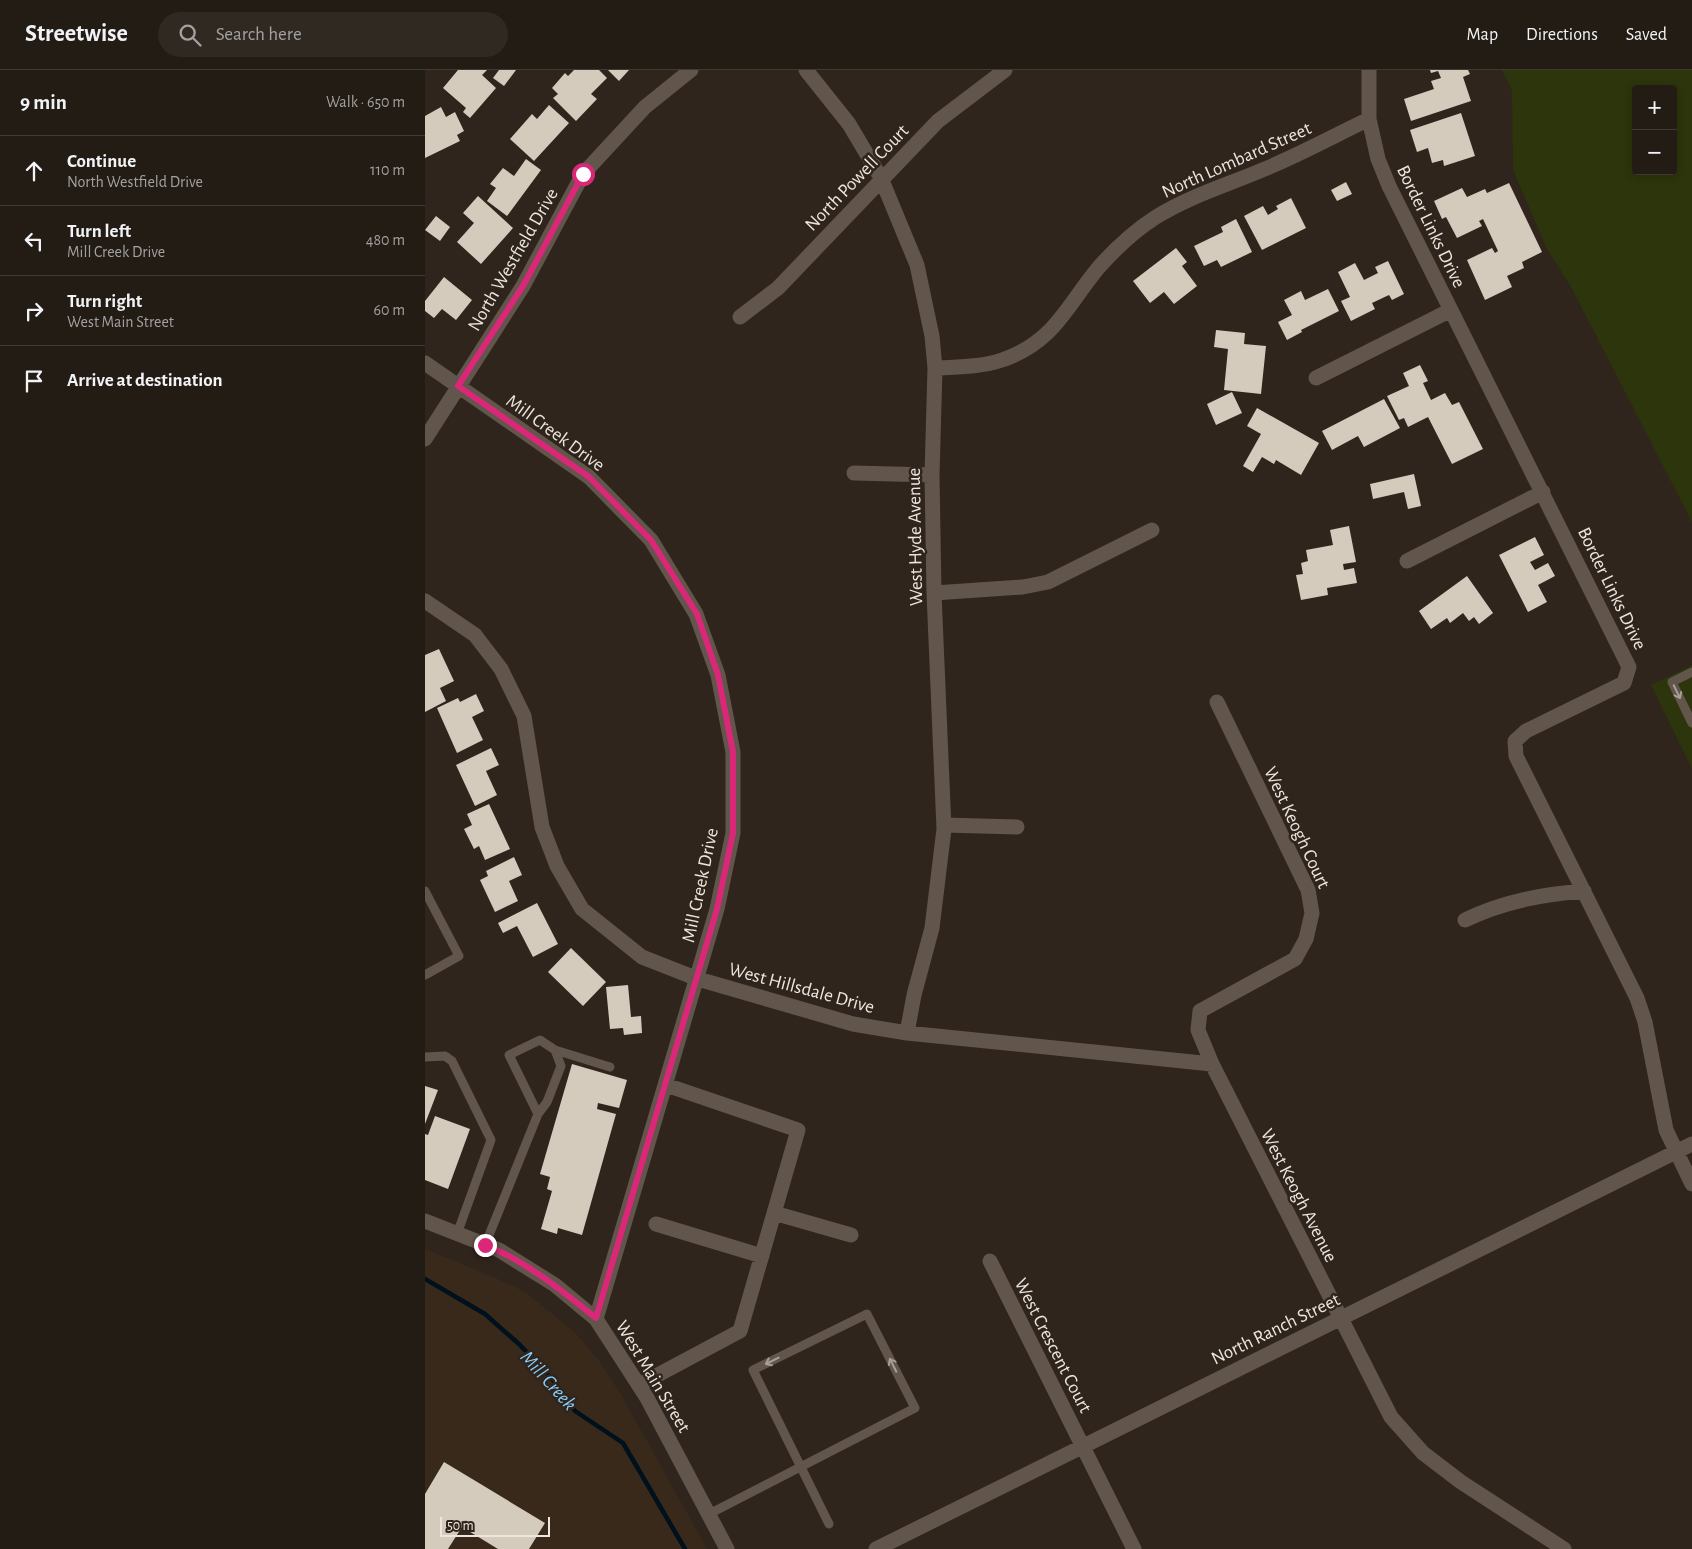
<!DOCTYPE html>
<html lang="en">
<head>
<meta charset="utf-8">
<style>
  body { margin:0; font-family:"Alegreya Sans",sans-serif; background:#2f2922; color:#f1f3f6 }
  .controls { position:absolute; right:15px; top:15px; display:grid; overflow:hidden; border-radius:5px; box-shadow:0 2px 8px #0003 }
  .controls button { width:45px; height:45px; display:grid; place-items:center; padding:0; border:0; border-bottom:1px solid #403a34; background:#231c15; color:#f1f3f6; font:25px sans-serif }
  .scale { position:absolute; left:15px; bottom:12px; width:110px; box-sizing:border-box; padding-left:5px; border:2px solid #ede6e0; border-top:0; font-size:14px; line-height:18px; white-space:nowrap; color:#ede6e0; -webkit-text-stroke:4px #2f251c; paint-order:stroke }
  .stop { position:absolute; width:15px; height:15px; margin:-11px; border:4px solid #db2777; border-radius:50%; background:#fff }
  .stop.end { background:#db2777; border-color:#fff; box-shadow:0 1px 5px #0008 }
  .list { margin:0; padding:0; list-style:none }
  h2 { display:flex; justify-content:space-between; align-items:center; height:65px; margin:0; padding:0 20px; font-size:21px }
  h2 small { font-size:16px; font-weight:400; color:#a3a1a0 }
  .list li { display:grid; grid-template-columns:32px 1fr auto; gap:15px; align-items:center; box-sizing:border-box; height:70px; padding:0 20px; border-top:1px solid #403a34 }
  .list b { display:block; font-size:19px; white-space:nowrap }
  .list p { margin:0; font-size:16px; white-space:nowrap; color:#a3a1a0 }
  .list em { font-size:16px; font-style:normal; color:#a3a1a0 }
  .icon { flex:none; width:28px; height:28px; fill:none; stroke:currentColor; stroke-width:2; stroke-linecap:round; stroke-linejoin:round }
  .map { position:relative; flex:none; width:1267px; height:1479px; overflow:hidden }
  header { display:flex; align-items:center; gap:30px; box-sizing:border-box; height:70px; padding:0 25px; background:#231c15; border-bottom:1px solid #403a34 }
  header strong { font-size:24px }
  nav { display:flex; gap:28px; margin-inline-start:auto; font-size:18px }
  .search { width:350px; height:45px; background:#2f2922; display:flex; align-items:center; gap:12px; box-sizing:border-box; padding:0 18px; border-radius:28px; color:#a3a1a0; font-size:19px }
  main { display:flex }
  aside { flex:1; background:#231c15 }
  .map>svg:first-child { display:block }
</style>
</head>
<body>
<header>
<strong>Streetwise</strong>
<div class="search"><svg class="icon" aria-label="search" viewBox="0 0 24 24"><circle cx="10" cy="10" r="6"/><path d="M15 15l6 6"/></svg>Search here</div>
<nav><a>Map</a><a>Directions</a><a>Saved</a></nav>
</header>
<main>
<aside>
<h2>9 min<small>Walk · 650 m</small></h2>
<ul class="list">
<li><svg class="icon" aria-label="ahead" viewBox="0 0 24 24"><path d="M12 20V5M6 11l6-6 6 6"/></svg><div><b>Continue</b><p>North Westfield Drive</p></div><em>110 m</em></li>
<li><svg class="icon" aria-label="left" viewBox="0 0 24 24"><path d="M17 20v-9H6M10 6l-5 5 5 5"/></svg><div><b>Turn left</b><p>Mill Creek Drive</p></div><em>480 m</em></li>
<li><svg class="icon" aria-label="right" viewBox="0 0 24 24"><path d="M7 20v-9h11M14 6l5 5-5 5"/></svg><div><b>Turn right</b><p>West Main Street</p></div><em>60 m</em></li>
<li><svg class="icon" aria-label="arrive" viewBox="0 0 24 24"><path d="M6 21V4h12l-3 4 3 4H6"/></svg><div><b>Arrive at destination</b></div></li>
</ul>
</aside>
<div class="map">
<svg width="1267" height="1479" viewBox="0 0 1267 1479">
  <rect width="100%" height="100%" fill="#2f251c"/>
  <path fill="#38291b" d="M 0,1179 L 73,1209 L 100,1222 L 151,1263 L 174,1291 L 197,1326 L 282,1479 L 0,1479 Z"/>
  <path fill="#2d350c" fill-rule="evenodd" d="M 1077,0 L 1267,0 L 1267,452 L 1145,215 L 1122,179 L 1088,100 L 1087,21 ZM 1211,19 L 1248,19 L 1248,101 L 1211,101 Z
    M 1267,595 L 1267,699 L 1226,615 Z"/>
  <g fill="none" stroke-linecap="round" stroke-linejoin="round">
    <path stroke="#00101c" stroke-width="4.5" d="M 0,1209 L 60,1244 L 95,1275 L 128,1310 L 150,1341 L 198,1373 L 260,1479"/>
  </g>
  <path fill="#d4cbbc" d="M 33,0 L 62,0 L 57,5 L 71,18 L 45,48 L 38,42 L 41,38 L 18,18 Z
    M 74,0 L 91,0 L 79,16 L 68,8 Z
    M 149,0 L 174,0 L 182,8 L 166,24 L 172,29 L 151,51 L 128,28 L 133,24 L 127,18 L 140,3 L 143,6 Z
    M 183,0 L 204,0 L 194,11 Z
    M 1005,0 L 1043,0 L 1045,4 L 1038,7 L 1046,31 L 986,51 L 979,29 L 1009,19 L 1006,11 L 1016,8 L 1013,1 L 1006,3 Z
    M 124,35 L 144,53 L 109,91 L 85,69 L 107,44 L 112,49 Z
    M 16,37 L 21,47 L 30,42 L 39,61 L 32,65 L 35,71 L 0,88 L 0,46 Z
    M 1036,43 L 1050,86 L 1019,96 L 1018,90 L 1007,93 L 1003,78 L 992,82 L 985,60 Z
    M 101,89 L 116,100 L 82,146 L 62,131 L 71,118 L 65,114 L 78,98 L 89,106 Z
    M 921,112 L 927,124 L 912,131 L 906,120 Z
    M 1084,113 L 1117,182 L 1097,192 L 1099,198 L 1082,206 L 1087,217 L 1060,230 L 1042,190 L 1067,178 L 1070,183 L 1073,181 L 1058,149 L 1054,151 L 1057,156 L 1032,168 L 1021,147 L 1017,149 L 1009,131 L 1037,118 L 1042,127 L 1060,119 L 1062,123 Z
    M 53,126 L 88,158 L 56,194 L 32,172 L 49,153 L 38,143 Z
    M 866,128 L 881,158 L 837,180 L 819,146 L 838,136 L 843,145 L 853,139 L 851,136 Z
    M 11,146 L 25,157 L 15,171 L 0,160 Z
    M 811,149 L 827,182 L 796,197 L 792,190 L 779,196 L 769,176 L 798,162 L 796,157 Z
    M 751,178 L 762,192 L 757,196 L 772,216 L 749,234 L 739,222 L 725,233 L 708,211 Z
    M 963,191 L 979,224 L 967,230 L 964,225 L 947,233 L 950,239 L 926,251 L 916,231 L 925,227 L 913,202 L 930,193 L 939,210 L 953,203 L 950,197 Z
    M 19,207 L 47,230 L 31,250 L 17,239 L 9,248 L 0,241 L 0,231 Z
    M 903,219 L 914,241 L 876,260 L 877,262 L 862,270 L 853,252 L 867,245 L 859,230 L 876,221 L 880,230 Z
    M 791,260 L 820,263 L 819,274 L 841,276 L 836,324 L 799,320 L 803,279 L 789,277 Z
    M 995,295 L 1003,311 L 998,313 L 1006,330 L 1020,323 L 1027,335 L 1034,332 L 1058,379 L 1027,394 L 1003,347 L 983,357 L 979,348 L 974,350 L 962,326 L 984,316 L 978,303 Z
    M 807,322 L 817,343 L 791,355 L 782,334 Z
    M 959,329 L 975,358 L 939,377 L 933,366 L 907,380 L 897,361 Z
    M 832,338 L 894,373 L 876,405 L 851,390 L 849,394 L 837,387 L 828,402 L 818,396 L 836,364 L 822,356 Z
    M 989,404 L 996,436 L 983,439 L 979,422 L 948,429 L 945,414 Z
    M 924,456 L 931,492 L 918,494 L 919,500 L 929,498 L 932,513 L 902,518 L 903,525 L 876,530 L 871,505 L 878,504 L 876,493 L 883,491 L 881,480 L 908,475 L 905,460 Z
    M 1110,467 L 1119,485 L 1105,492 L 1110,500 L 1123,493 L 1130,506 L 1113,515 L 1122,532 L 1103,542 L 1074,485 Z
    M 1042,506 L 1068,543 L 1054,554 L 1049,547 L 1044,551 L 1038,543 L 1025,553 L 1022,548 L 1006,559 L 994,541 Z
    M 14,579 L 29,611 L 15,618 L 21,631 L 0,642 L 0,585 Z
    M 51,624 L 59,641 L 47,647 L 58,670 L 32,683 L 12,638 L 33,628 L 35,632 Z
    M 66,678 L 74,695 L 61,701 L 72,725 L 50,736 L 31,695 Z
    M 64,734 L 85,779 L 60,790 L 54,776 L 49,779 L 39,759 L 47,755 L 42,744 Z
    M 89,787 L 97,805 L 84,811 L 93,831 L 70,842 L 55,810 L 63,806 L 61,801 Z
    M 112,833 L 133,874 L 108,887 L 92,856 L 78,863 L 73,853 Z
    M 146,878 L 181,912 L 158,936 L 123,902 Z
    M 203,915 L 206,947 L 216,946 L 217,963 L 199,965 L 198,958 L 185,959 L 181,917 Z
    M 147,994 L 202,1010 L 194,1038 L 173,1033 L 172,1039 L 191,1044 L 157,1165 L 133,1158 L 132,1164 L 116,1159 L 127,1121 L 122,1119 L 125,1107 L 115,1104 Z
    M 0,1016 L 13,1020 L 0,1054 Z
    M 10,1046 L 45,1059 L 23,1119 L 0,1110 L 0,1064 L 3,1065 Z
    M 19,1392 L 120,1453 L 104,1479 L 73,1479 L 37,1457 L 23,1479 L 0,1479 L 0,1424 Z"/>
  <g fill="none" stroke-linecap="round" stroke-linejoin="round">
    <path stroke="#62564c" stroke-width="9" d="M 1267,602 L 1247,612 L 1267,653
      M 0,821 L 34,886 L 0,905
      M 0,987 L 20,986 L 27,991 L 66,1070 L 32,1164
      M 113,1044 L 122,1032 L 136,996 L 130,980
      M 60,1175 L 113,1044 L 84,985 L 115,970 L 130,980 L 185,997
      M 284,1444 L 490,1338 L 442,1244 L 328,1300 L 404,1454"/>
    <path stroke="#62564c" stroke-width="15" d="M 381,0 L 424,54 L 456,108 L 492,195 L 507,266 L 510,298 L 507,405 L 509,523 L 519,759 L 507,858 L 489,925 L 482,963
      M 944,0 L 944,49 L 953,89 L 964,116 L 1204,597 L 1199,613 L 1101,661 L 1090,671 L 1091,686 L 1212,928 L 1220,952 L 1241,1060 L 1267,1114
      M 315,247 L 353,218 L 513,51 L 580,0
      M 0,293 L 164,407 L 226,470 L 271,544 L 293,605 L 308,682 L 308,763 L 292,839 L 171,1249
      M 510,298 C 532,297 557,297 577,290 C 630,272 642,235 674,197 C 691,178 709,161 731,147 C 768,124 809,113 849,95 C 881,81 913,64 944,49
      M 891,308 L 1026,240
      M 0,369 L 98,216 L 158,104 L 220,37 L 266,0
      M 429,403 L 507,405
      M 982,491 L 1118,422
      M 509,523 L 598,517 L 623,512 L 727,460
      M 0,531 L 50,565 L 76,599 L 99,646 L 117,757 L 132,796 L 157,839 L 217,887 L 273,909 L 428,954 L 482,963 L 787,994
      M 792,632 L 883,820 L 887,843 L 881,869 L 870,889 L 775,941 L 773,960 L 787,994 L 966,1347 L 998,1383 L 1036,1412 L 1139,1479
      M 519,755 L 592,757
      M 1040,850 C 1077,832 1117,824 1159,821
      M 349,1143 L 426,1165
      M 231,1154 L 337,1186
      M 565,1191 L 709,1479
      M 214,1315 L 315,1261 L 373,1060 L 241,1015
      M 451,1479 L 1267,1074"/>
    <path stroke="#62564c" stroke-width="15" d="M 0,1151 L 74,1180 L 130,1215 L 171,1249 L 222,1328 L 302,1479"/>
  </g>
  <defs><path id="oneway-shaft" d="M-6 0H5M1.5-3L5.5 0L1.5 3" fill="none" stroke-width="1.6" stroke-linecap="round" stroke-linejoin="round" transform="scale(1.25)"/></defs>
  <g stroke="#a89e96">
    <use href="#oneway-shaft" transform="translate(1252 622) rotate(64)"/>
    <use href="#oneway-shaft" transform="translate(347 1291) rotate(154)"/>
    <use href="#oneway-shaft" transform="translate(468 1295) rotate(-117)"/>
  </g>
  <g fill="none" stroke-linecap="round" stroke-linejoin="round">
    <path stroke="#db2777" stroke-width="6" d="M 60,1175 C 101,1191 137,1221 171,1248 L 292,839 L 308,763 L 308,682 L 293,605 L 272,544 L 226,470 L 164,407 L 33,316 L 98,216 L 158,104"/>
  </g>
  <g text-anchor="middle" stroke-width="5" stroke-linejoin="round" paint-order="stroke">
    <g font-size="19" fill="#ede6e0" stroke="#2f251c">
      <text transform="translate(811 89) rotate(-24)" y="7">North Lombard Street</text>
      <text transform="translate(431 107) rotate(-46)" y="7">North Powell Court</text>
      <text transform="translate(1007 156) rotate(64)" y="7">Border Links Drive</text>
      <text transform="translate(87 189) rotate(-60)" y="7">North Westfield Drive</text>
      <text transform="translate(131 362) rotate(36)" y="7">Mill Creek Drive</text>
      <text transform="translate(489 467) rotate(-91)" y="7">West Hyde Avenue</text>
      <text transform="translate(1188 518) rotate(64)" y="7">Border Links Drive</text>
      <text transform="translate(873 757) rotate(65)" y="7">West Keogh Court</text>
      <text transform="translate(274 815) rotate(-78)" y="7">Mill Creek Drive</text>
      <text transform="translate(377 917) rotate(15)" y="7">West Hillsdale Drive</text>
      <text transform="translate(875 1125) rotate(63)" y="7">West Keogh Avenue</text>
      <text transform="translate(850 1258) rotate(-26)" y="7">North Ranch Street</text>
      <text transform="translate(629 1275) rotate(63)" y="7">West Crescent Court</text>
      <text transform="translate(229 1306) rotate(59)" y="7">West Main Street</text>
    </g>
    <g font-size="20" font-style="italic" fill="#88cffb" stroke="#2f251c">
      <text transform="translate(124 1310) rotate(48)" y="7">Mill Creek</text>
    </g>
  </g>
</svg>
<div class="controls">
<button>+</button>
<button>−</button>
</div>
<div class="scale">50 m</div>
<div class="stop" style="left:158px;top:104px"></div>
<div class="stop end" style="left:60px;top:1175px"></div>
</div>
</main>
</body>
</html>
